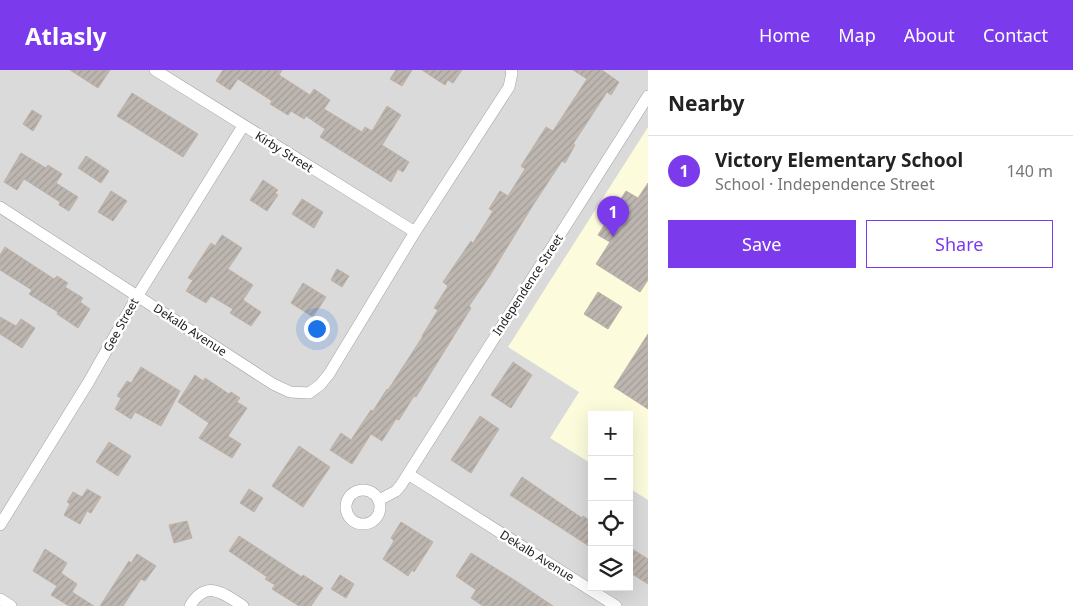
<!DOCTYPE html>
<html lang="en">
<head>
<meta charset="utf-8">
<style>
  body { margin:0; font-family:"Noto Sans",sans-serif; background:#f2f2f2; color:#222 }
  .controls { position:absolute; right:15px; bottom:15px; display:grid; overflow:hidden; border-radius:0px; box-shadow:0 5px 20px #0002 }
  .controls button { width:45px; height:45px; display:grid; place-items:center; padding:0; border:0; border-bottom:1px solid #e0e0e0; background:#fff; color:#222; font:25px sans-serif }
  .you { position:absolute; left:316px; top:258px; width:18px; height:18px; margin:-12px; border:4px solid #fff; border-radius:50%; background:#1a73e8; box-shadow:0 0 0 8px #1a73e833 }
  .badge { display:grid; place-items:center; width:32px; height:32px; border-radius:50%; background:#7c3aed; color:#fff; font-size:16px; font-weight:700 }
  .pin { position:absolute; translate:-50% -41px; filter:drop-shadow(0 1px 2px #0008) }
  .pin::after { content:''; position:absolute; top:26px; width:18px; height:15px; background:inherit; clip-path:polygon(0 0,100% 0,50% 100%) }
  .list { margin:0; padding:0; list-style:none }
  h2 { display:flex; justify-content:space-between; align-items:center; height:65px; margin:0; padding:0 20px; font-size:21px }
  h2 small { font-size:16px; font-weight:400; color:#767676 }
  .list li { display:grid; grid-template-columns:32px 1fr auto; gap:15px; align-items:center; box-sizing:border-box; height:70px; padding:0 20px; border-top:1px solid #e0e0e0 }
  .list b { display:block; font-size:19px; white-space:nowrap }
  .list p { margin:0; font-size:16px; white-space:nowrap; color:#767676 }
  .list em { font-size:16px; font-style:normal; color:#767676 }
  .actions { display:flex; gap:10px; padding:15px 20px }
  .actions a { flex:1; padding:11px 0; border:1px solid #7c3aed; border-radius:0px; text-align:center; font-size:18px; color:#7c3aed }
  .actions .main { background:#7c3aed; color:#fff }
  .icon { flex:none; width:28px; height:28px; fill:none; stroke:currentColor; stroke-width:2; stroke-linecap:round; stroke-linejoin:round }
  .map { position:relative; flex:none; width:648px; height:536px; overflow:hidden }
  header { display:flex; align-items:center; gap:30px; box-sizing:border-box; height:70px; padding:0 25px; background:#7c3aed; color:#fff }
  header strong { font-size:24px }
  nav { display:flex; gap:28px; margin-inline-start:auto; font-size:18px }
  main { display:flex }
  aside { flex:1; background:#fff }
  .map>svg:first-child { display:block }
</style>
</head>
<body>
<header>
<strong>Atlasly</strong>
<nav><a>Home</a><a>Map</a><a>About</a><a>Contact</a></nav>
</header>
<main>
<div class="map">
<svg width="648" height="536" viewBox="0 0 648 536">
  <defs>
    <pattern id="building-hatch" width="6" height="6" patternUnits="userSpaceOnUse" patternTransform="scale(1.25)"><rect width="6" height="6" fill="#bdb6b0"/><path d="M-1 1l2-2M0 6l6-6M5 7l2-2" fill="none" stroke="#a29c97"/></pattern>
  </defs>
  <rect width="100%" height="100%" fill="#edeae3"/>
  <path fill="#dbdada" fill-rule="evenodd" d="M 0,0 L 648,0 L 648,536 L 0,536 ZM 592,345 L 629,345 L 629,517 L 592,517 Z"/>
  <path fill="#fcfcdd" d="M 648,57 L 648,430 L 629,418 L 629,345 L 592,345 L 592,394 L 550,368 L 579,322 L 508,277 Z"/>
  <path fill="url(#building-hatch)" stroke="#beb1a7" d="M 70,0 L 110,0 L 98,18 Z
    M 223,0 L 282,0 L 279,5 L 310,25 L 314,19 L 330,30 L 324,39 L 362,62 L 365,57 L 372,61 L 387,36 L 401,45 L 382,75 L 409,92 L 403,102 L 398,99 L 391,112 L 320,67 L 325,59 L 306,46 L 304,49 L 291,41 L 288,45 L 270,34 L 272,31 L 238,9 L 230,20 L 216,11 Z
    M 396,0 L 412,0 L 402,16 L 390,9 Z
    M 422,0 L 462,0 L 453,13 L 448,10 L 445,15 Z
    M 573,0 L 602,0 L 619,12 L 611,25 L 607,22 L 573,74 L 575,75 L 565,93 L 562,91 L 533,135 L 489,207 L 469,236 L 471,238 L 416,327 L 414,326 L 399,350 L 396,349 L 382,371 L 371,364 L 352,394 L 330,380 L 341,363 L 351,370 L 371,340 L 373,341 L 387,319 L 388,320 L 423,266 L 422,266 L 438,240 L 434,238 L 448,216 L 443,212 L 471,171 L 473,173 L 493,141 L 489,139 L 500,121 L 508,126 L 525,99 L 521,96 L 546,57 L 553,61 L 587,9 Z
    M 132,23 L 198,64 L 183,87 L 117,46 Z
    M 32,40 L 42,46 L 33,61 L 23,54 Z
    M 21,83 L 46,98 L 48,95 L 62,104 L 56,113 L 78,127 L 69,141 L 59,135 L 60,132 L 24,109 L 17,120 L 4,112 Z
    M 86,86 L 109,101 L 101,113 L 78,98 Z
    M 263,110 L 278,120 L 275,123 L 278,125 L 267,141 L 250,130 Z
    M 648,113 L 648,210 L 640,222 L 596,194 L 610,172 L 598,165 L 626,121 L 638,128 Z
    M 111,121 L 127,131 L 113,151 L 98,142 Z
    M 302,129 L 323,142 L 314,158 L 292,144 Z
    M 222,165 L 242,178 L 228,199 L 253,215 L 243,230 L 261,242 L 251,256 L 230,243 L 233,239 L 211,226 L 206,233 L 186,221 L 193,210 L 188,208 L 211,173 L 215,176 Z
    M 5,177 L 54,209 L 57,206 L 68,213 L 65,217 L 83,228 L 80,232 L 90,239 L 78,258 L 57,244 L 58,242 L 29,224 L 32,220 L 0,200 L 0,185 Z
    M 337,199 L 349,206 L 342,217 L 331,210 Z
    M 303,213 L 326,227 L 313,247 L 291,233 Z
    M 598,222 L 622,237 L 608,259 L 584,244 Z
    M 0,247 L 16,256 L 21,249 L 35,258 L 22,278 L 0,264 Z
    M 648,264 L 648,339 L 614,317 Z
    M 513,292 L 532,305 L 511,338 L 491,325 Z
    M 141,297 L 180,321 L 161,356 L 135,342 L 131,349 L 115,339 L 121,328 L 117,326 L 127,311 L 131,313 Z
    M 195,305 L 203,311 L 205,308 L 229,324 L 231,322 L 240,328 L 237,332 L 247,338 L 228,366 L 241,374 L 232,388 L 199,368 L 209,353 L 178,332 Z
    M 480,346 L 499,359 L 471,403 L 451,390 Z
    M 109,372 L 131,386 L 118,406 L 96,392 Z
    M 299,376 L 330,397 L 303,437 L 272,416 Z
    M 522,407 L 582,448 L 583,446 L 592,452 L 592,478 L 510,425 Z
    M 87,419 L 101,427 L 91,443 L 87,441 L 80,454 L 64,445 L 70,434 L 67,432 L 73,422 L 82,427 Z
    M 249,419 L 263,428 L 254,442 L 240,433 Z
    M 187,451 L 192,468 L 174,473 L 169,455 Z
    M 401,452 L 433,472 L 414,502 L 412,500 L 408,506 L 383,489 L 394,471 L 391,468 Z
    M 239,466 L 302,507 L 303,505 L 323,518 L 311,536 L 299,536 L 272,519 L 275,515 L 265,509 L 267,507 L 229,481 Z
    M 629,477 L 648,489 L 648,514 L 629,502 Z
    M 45,479 L 67,493 L 61,503 L 77,514 L 72,522 L 94,536 L 69,536 L 51,525 L 57,516 L 33,501 Z
    M 471,483 L 516,511 L 553,536 L 483,536 L 471,528 L 476,520 L 456,506 Z
    M 137,484 L 156,496 L 145,511 L 141,509 L 123,536 L 100,536 L 129,491 L 131,493 Z
    M 340,505 L 354,514 L 346,528 L 331,519 Z"/>
  <g fill="none" stroke-linecap="round" stroke-linejoin="round">
    <defs>
      <path id="street" d="M 155,0 L 415,162
        M 0,137 L 273,314 L 290,322 L 309,323 L 320,315 L 329,304 L 415,162 L 509,17 L 512,3 L 511,0
        M 408,404 L 616,536
        M346 437a17 17 0 1 1 34 0a17 17 0 1 1-34 0Z
        M 379,430 L 396,421 L 401,415 L 648,26
        M 0,455 L 88,313 L 138,225 L 243,56
        M 0,529 L 11,536
        M 190,536 C 206,509 223,523 243,536"/>
    </defs>
    <use href="#street" stroke="#a1a1a1" stroke-width="12"/>
    <use href="#street" stroke="#fff" stroke-width="11"/>
  </g>
  <g text-anchor="middle" stroke-width="5" stroke-linejoin="round" paint-order="stroke">
    <g font-size="12" fill="#1d1d1d" stroke="#fff">
      <text transform="translate(284 82) rotate(32)" y="4">Kirby Street</text>
      <text transform="translate(528 215) rotate(-57)" y="4">Independence Street</text>
      <text transform="translate(121 255) rotate(-61)" y="4">Gee Street</text>
      <text transform="translate(190 260) rotate(33)" y="4">Dekalb Avenue</text>
      <text transform="translate(537 486) rotate(32)" y="4">Dekalb Avenue</text>
    </g>
  </g>
</svg>
<div class="controls">
<button>+</button>
<button>−</button>
<button><svg class="icon" aria-label="locate" viewBox="0 0 24 24"><circle cx="12" cy="12" r="6"/><path d="M12 2v4M12 18v4M2 12h4M18 12h4"/></svg></button>
<button><svg class="icon" aria-label="layers" viewBox="0 0 24 24"><path d="M12 4l9 5-9 5-9-5zM3 14l9 5 9-5"/></svg></button>
</div>
<div class="you"></div>
<div class="pin badge" style="left:613px;top:167px">1</div>
</div>
<aside>
<h2>Nearby<small></small></h2>
<ul class="list">
<li><span class="badge">1</span><div><b>Victory Elementary School</b><p>School · Independence Street</p></div><em>140 m</em></li>
</ul>
<div class="actions"><a class="main">Save</a><a>Share</a></div>
</aside>
</main>
</body>
</html>
